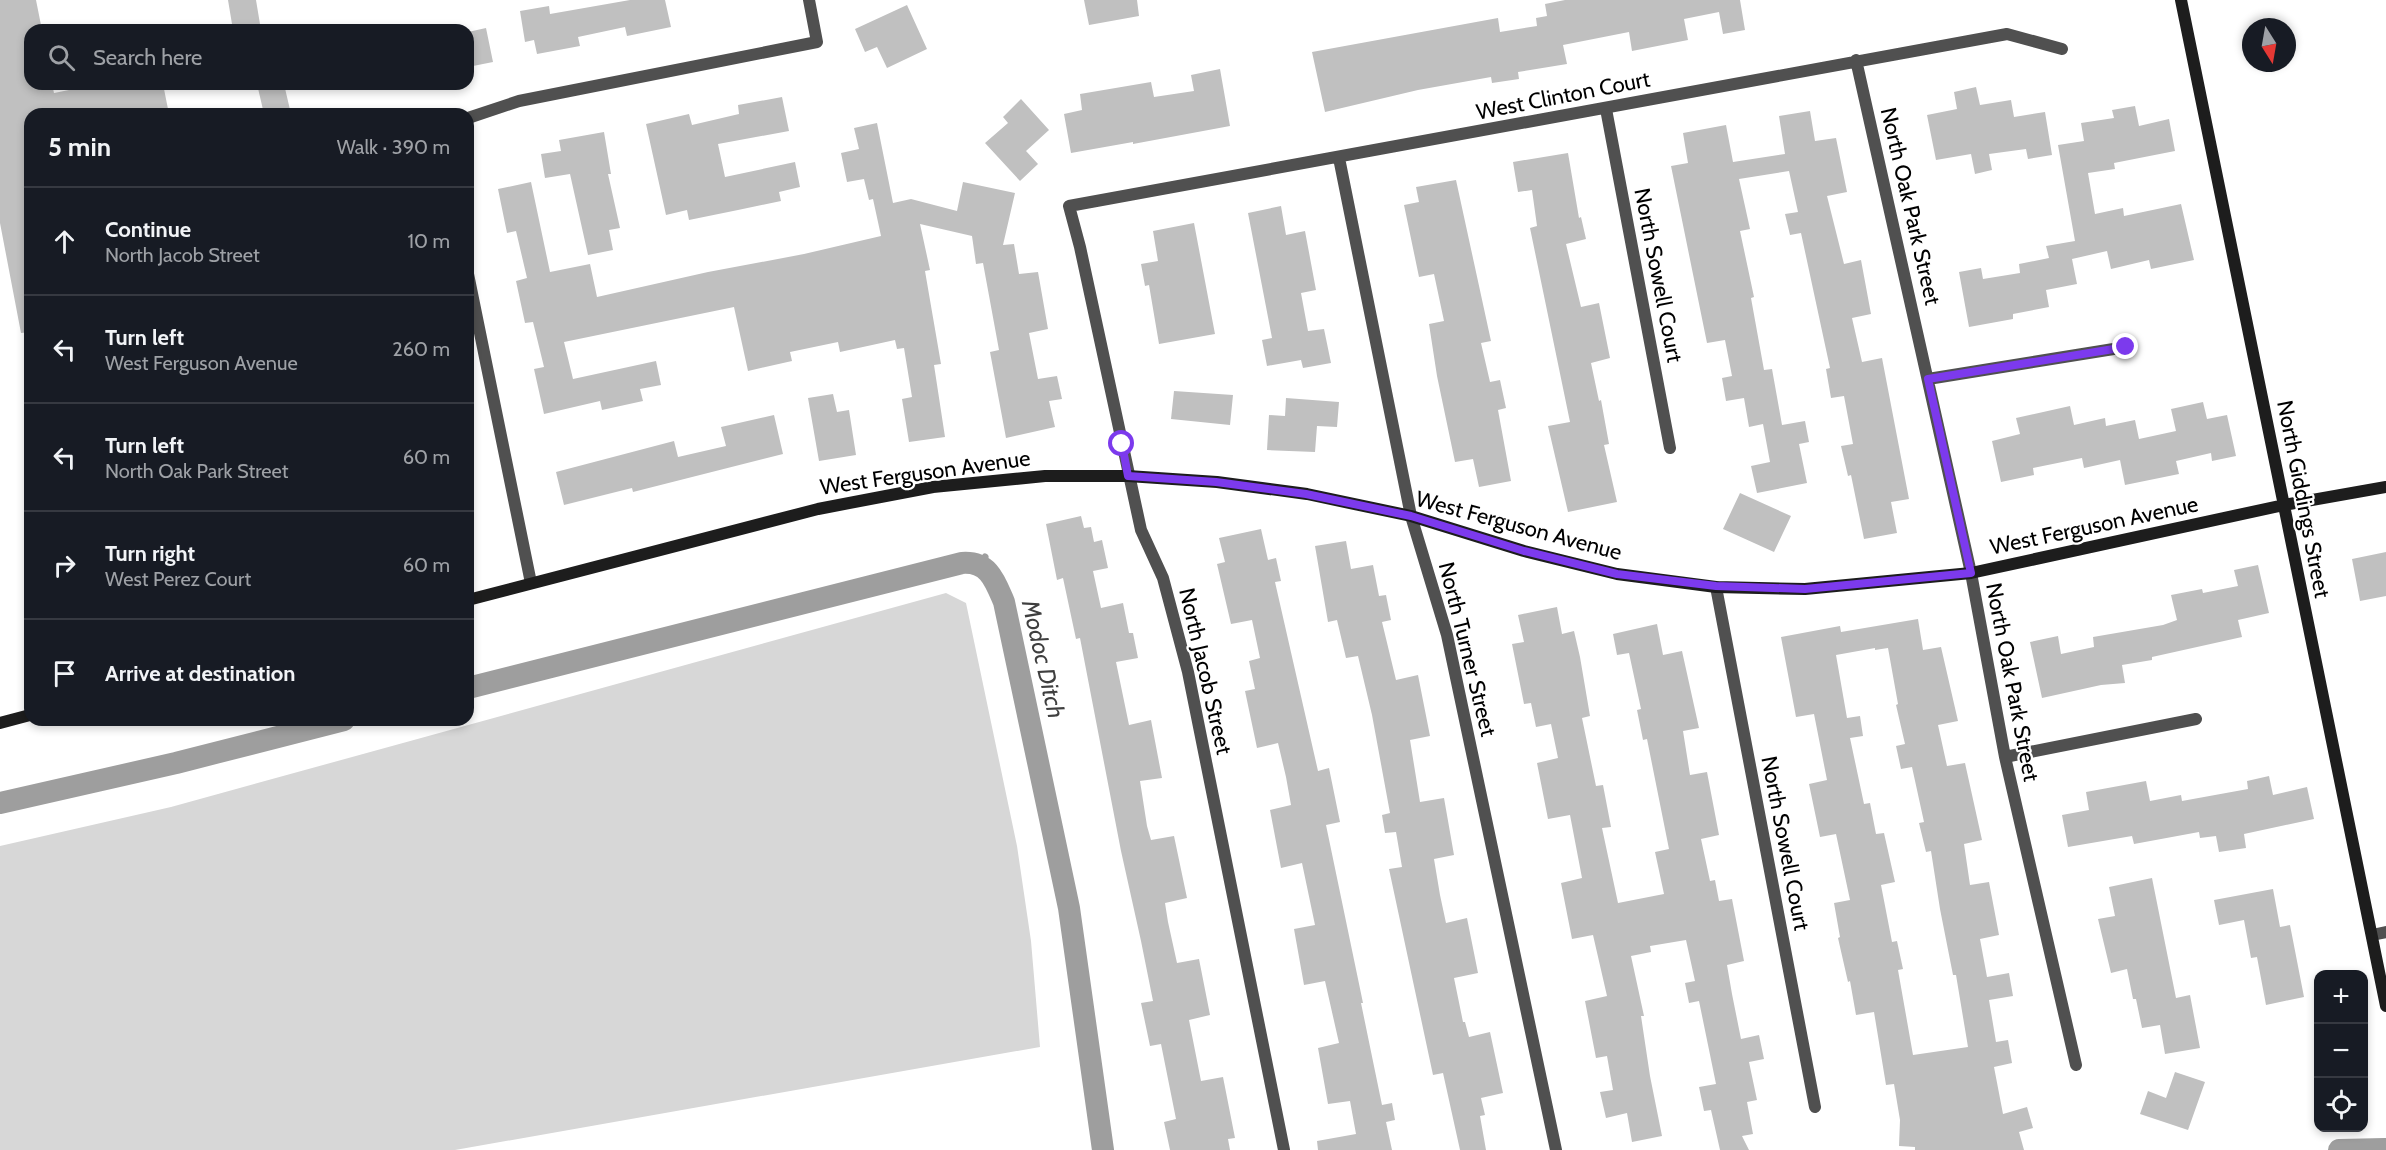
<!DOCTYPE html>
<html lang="en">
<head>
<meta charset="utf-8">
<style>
  body { margin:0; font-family:Cabin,sans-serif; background:#242831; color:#f1f3f6 }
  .controls { position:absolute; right:18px; bottom:18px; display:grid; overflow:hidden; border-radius:12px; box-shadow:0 3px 9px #0003 }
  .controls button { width:54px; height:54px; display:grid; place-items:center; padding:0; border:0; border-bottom:2px solid #363941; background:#171b24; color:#f1f3f6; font:30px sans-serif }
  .compass { position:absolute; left:2242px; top:18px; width:54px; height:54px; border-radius:50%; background:#171b24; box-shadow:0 3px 9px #0003; rotate:169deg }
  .stop { position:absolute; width:18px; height:18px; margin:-14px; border:4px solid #7c3aed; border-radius:50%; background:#fff }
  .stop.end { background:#7c3aed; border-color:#fff; box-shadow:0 2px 6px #0008 }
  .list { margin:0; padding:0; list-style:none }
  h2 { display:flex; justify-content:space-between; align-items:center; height:78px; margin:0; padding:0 24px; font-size:26px }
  h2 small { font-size:20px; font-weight:400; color:#9ea1a6 }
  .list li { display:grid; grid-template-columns:39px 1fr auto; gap:18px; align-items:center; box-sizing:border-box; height:108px; padding:0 24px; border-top:2px solid #363941 }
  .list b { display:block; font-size:22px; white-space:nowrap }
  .list p { margin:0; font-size:20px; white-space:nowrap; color:#9ea1a6 }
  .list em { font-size:20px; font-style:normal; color:#9ea1a6 }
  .icon { flex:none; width:33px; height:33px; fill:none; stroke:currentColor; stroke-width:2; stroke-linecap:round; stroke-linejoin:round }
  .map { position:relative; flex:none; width:2386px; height:1150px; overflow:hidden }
  .search { position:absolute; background:#171b24; box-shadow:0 3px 9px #0003; left:24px; top:24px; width:450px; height:66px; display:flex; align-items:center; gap:15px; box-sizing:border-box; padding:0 21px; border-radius:18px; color:#9ea1a6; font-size:22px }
  .panel { position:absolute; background:#171b24; box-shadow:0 3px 9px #0003; left:24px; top:108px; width:450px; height:618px; border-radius:18px }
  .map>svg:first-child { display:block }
</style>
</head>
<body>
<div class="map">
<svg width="2386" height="1150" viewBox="0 0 2386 1150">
  <rect width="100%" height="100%" fill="#fff"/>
  <path fill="#d7d7d7" d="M 946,593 L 966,603 L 1017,846 L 1031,941 L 1040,1047 L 455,1150 L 0,1150 L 0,846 L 171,807 Z"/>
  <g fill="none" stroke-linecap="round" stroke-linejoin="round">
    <path stroke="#9e9e9e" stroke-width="7" d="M 980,565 L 985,557"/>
    <path stroke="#9e9e9e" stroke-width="22" d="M 468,688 L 962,563 C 989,561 995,581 1004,602 L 1069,908 L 1103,1150
      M 0,803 L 176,763 L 344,720
      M 2339,1150 L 2385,1149"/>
  </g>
  <path fill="#c0c0c0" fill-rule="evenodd" d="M 0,0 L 36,0 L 42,30 L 30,30 L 30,84 L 52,84 L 54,93 L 99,84 L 163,84 L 169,114 L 30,114 L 30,332 L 21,333 L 0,223 Z
    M 228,0 L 256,0 L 261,30 L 233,30 Z
    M 630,0 L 665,0 L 671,27 L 627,36 L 625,27 L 578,37 L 580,46 L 537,54 L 534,40 L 525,42 L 520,11 L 549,6 L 550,14 Z
    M 1084,0 L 1137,0 L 1139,16 L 1089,25 Z
    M 1565,0 L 1740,0 L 1745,30 L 1723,34 L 1719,12 L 1684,19 L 1688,40 L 1632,51 L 1629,32 L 1563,45 L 1567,64 L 1518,72 L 1519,79 L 1492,83 L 1491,77 L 1418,90 L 1325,112 L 1312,52 L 1498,18 L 1500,32 L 1537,26 L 1536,18 L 1547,16 L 1545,4 Z
    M 907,5 L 927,49 L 887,68 L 877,47 L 865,52 L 855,29 Z
    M 486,28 L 493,62 L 468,67 L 468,32 Z
    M 1220,69 L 1230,126 L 1133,144 L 1133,142 L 1071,153 L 1064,114 L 1082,110 L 1080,94 L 1151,82 L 1154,97 L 1194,91 L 1191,75 Z
    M 257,84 L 284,84 L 291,114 L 264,114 Z
    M 1976,87 L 1980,105 L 2011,100 L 2014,117 L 2045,112 L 2052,155 L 2028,159 L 2026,149 L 1989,154 L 1992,170 L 1975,174 L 1971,154 L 1936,160 L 1927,115 L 1957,109 L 1954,92 Z
    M 782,97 L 789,131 L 718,144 L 725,177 L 795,162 L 800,187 L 779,192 L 781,201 L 738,210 L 689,220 L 687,210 L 666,215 L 646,124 L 689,114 L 692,125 L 739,114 L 738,105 Z
    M 1021,99 L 1049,130 L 1026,151 L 1038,164 L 1020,181 L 985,143 L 1008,123 L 1003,117 Z
    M 2135,106 L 2139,126 L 2169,119 L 2175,151 L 2114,163 L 2115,169 L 2088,173 L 2095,214 L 2123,208 L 2124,216 L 2181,204 L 2194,260 L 2151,269 L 2149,260 L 2111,269 L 2107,251 L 2072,259 L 2077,284 L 2046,290 L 2049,307 L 2013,314 L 2013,319 L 1969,327 L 1959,272 L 1981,268 L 1983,279 L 2020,273 L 2019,264 L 2049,258 L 2046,246 L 2075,241 L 2058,145 L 2084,141 L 2081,123 L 2114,118 L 2112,110 Z
    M 1810,111 L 1815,141 L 1836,138 L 1847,192 L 1827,196 L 1844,264 L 1861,260 L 1871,314 L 1852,318 L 1862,362 L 1882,358 L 1909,499 L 1891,502 L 1897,533 L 1864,539 L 1851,475 L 1848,476 L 1841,446 L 1853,444 L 1844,396 L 1831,398 L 1826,369 L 1830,368 L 1801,233 L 1790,235 L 1785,214 L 1798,212 L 1789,171 L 1739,179 L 1750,229 L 1740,231 L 1754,297 L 1751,298 L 1764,370 L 1772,369 L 1782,425 L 1805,421 L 1809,442 L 1799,444 L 1807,483 L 1757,493 L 1751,466 L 1770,462 L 1763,424 L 1749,427 L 1744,398 L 1726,401 L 1722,378 L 1732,376 L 1725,340 L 1707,343 L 1671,166 L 1688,163 L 1683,133 L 1726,125 L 1733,162 L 1785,154 L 1779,116 Z
    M 877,123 L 893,203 L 911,199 L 957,211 L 963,182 L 1015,193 L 1003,245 L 1014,244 L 1019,274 L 1038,272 L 1048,329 L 1029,333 L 1038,379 L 1057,376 L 1062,399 L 1049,401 L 1055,427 L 1006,438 L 990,352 L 999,350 L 983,263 L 976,264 L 972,236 L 920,224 L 930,270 L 925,271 L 941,364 L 934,365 L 945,437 L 909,442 L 902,399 L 912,397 L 904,348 L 897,349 L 895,340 L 840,352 L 838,342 L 790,352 L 792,361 L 748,371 L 734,307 L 564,342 L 573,379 L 656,361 L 661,385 L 640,389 L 643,401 L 602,410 L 600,401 L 544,414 L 534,369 L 544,367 L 533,322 L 525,323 L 516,281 L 527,278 L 516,231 L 507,233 L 498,189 L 531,182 L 550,272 L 590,264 L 597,297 L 708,272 L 804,254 L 881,236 L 873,199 L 869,200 L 864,179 L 847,182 L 841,153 L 859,149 L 854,128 Z
    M 604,132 L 611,174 L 608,174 L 620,228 L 609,230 L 613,250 L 588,255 L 570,174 L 545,178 L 541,154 L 561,151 L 559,140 Z
    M 1568,153 L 1579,218 L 1581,217 L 1586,239 L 1566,244 L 1581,307 L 1599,303 L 1610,358 L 1591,363 L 1599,401 L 1601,400 L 1609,444 L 1604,445 L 1617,502 L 1568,512 L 1548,426 L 1570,422 L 1530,228 L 1537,226 L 1532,190 L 1518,192 L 1513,162 Z
    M 1456,180 L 1491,341 L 1481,343 L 1490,382 L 1500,380 L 1506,408 L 1498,410 L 1511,481 L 1479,487 L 1473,459 L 1455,462 L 1437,376 L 1429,324 L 1444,321 L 1434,274 L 1419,277 L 1404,205 L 1419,202 L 1416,187 Z
    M 1281,206 L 1286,235 L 1305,231 L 1316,290 L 1301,293 L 1308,331 L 1324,329 L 1331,363 L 1303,368 L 1301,360 L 1267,366 L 1262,340 L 1272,338 L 1248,213 Z
    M 1194,223 L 1215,334 L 1159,344 L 1149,285 L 1145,286 L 1141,264 L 1158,261 L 1153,231 Z
    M 1174,391 L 1233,395 L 1230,425 L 1171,419 Z
    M 833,394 L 837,412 L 849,410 L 856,455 L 819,461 L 808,398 Z
    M 1286,398 L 1339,402 L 1337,427 L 1317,426 L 1315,452 L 1267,450 L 1269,415 L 1285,416 Z
    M 2203,402 L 2207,419 L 2227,415 L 2236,456 L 2212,461 L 2211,453 L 2176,461 L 2179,474 L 2125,485 L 2120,460 L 2084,468 L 2082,458 L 2033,468 L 2034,475 L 2001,482 L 1992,441 L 2020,434 L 2016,418 L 2070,406 L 2074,425 L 2105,418 L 2106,426 L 2135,420 L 2139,439 L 2176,431 L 2171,409 Z
    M 774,415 L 783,454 L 633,492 L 632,488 L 564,505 L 556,472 L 674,441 L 678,457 L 726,446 L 721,427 Z
    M 1740,493 L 1791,516 L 1774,552 L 1723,529 Z
    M 1081,516 L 1084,528 L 1091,527 L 1094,542 L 1102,540 L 1108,568 L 1093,571 L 1101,608 L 1123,603 L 1129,633 L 1133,633 L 1138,658 L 1116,662 L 1129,725 L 1151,720 L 1162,778 L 1140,781 L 1147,826 L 1151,840 L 1174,836 L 1187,898 L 1165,903 L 1168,922 L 1177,963 L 1199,959 L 1210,1015 L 1189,1020 L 1201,1081 L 1223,1077 L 1235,1138 L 1228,1139 L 1230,1150 L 1170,1150 L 1164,1122 L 1176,1119 L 1161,1044 L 1150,1046 L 1141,1003 L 1153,1001 L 1141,941 L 1121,851 L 1080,638 L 1076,639 L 1063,578 L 1057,580 L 1046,524 Z
    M 1261,529 L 1268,560 L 1276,558 L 1281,581 L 1275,582 L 1318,771 L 1329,768 L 1340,822 L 1326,825 L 1363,1003 L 1361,1003 L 1382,1105 L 1392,1103 L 1395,1120 L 1386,1122 L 1392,1150 L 1318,1150 L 1317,1141 L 1356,1134 L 1350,1101 L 1328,1104 L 1318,1048 L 1339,1043 L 1325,981 L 1304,985 L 1294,929 L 1315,925 L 1311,906 L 1302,863 L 1281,868 L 1270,810 L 1291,805 L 1286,777 L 1278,743 L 1257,748 L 1245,691 L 1255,689 L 1249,661 L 1260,658 L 1252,620 L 1231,624 L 1217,564 L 1225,562 L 1219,538 Z
    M 1346,541 L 1351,569 L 1373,565 L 1379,596 L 1386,595 L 1391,620 L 1382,622 L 1396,680 L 1418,675 L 1430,736 L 1410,740 L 1420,802 L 1444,798 L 1454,855 L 1434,859 L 1440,895 L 1446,923 L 1467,918 L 1478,973 L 1454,978 L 1463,1022 L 1465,1022 L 1469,1037 L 1490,1032 L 1503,1093 L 1481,1098 L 1485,1115 L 1480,1116 L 1486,1150 L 1460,1150 L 1443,1073 L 1433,1075 L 1389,869 L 1402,867 L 1396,832 L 1385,833 L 1382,815 L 1390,813 L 1372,715 L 1358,656 L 1346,658 L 1337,620 L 1328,622 L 1315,546 Z
    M 2386,552 L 2386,596 L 2360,601 L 2352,559 Z
    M 2258,565 L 2269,613 L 2238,620 L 2242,637 L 2152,657 L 2152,660 L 2122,665 L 2125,683 L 2101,685 L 2042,698 L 2030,642 L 2058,636 L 2061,654 L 2094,647 L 2093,637 L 2163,625 L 2177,620 L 2171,595 L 2202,589 L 2203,593 L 2238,586 L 2234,570 Z
    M 1557,607 L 1562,634 L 1574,631 L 1580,657 L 1590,716 L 1582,718 L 1596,786 L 1603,785 L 1611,827 L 1602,828 L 1618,903 L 1664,894 L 1655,852 L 1669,849 L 1647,739 L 1643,740 L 1637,710 L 1641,709 L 1629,653 L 1617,655 L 1613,634 L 1657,624 L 1663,655 L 1682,651 L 1699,728 L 1683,731 L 1690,775 L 1707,772 L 1719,835 L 1701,839 L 1710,881 L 1715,880 L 1719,901 L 1732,899 L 1744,961 L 1727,965 L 1732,994 L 1741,1039 L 1759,1035 L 1764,1059 L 1749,1062 L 1757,1100 L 1747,1102 L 1753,1134 L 1742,1136 L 1749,1150 L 1720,1150 L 1711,1110 L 1704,1111 L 1699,1087 L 1716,1084 L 1699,1001 L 1689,1003 L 1685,983 L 1695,981 L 1686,940 L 1650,946 L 1651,952 L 1631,956 L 1644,1016 L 1641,1016 L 1650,1076 L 1662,1136 L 1632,1142 L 1627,1113 L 1606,1118 L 1600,1092 L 1613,1090 L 1607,1056 L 1596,1058 L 1585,1001 L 1607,996 L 1593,935 L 1572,939 L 1561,883 L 1582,878 L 1570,815 L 1548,819 L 1537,763 L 1558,758 L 1551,724 L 1536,727 L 1531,703 L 1524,704 L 1512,644 L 1524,642 L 1518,615 Z
    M 1918,619 L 1923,650 L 1941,647 L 1958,721 L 1938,725 L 1947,766 L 1965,763 L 1982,840 L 1964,844 L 1970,885 L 1989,882 L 1999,935 L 1980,939 L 1987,977 L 2009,973 L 2013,996 L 1989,1000 L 1996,1042 L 2008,1040 L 2012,1063 L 1994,1067 L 2003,1114 L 2027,1107 L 2033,1128 L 2019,1132 L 2024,1150 L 1915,1150 L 1915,1147 L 1899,1146 L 1900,1120 L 1894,1084 L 1886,1085 L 1874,1012 L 1856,1015 L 1850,981 L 1848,982 L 1838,938 L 1840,937 L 1834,903 L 1850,900 L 1836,834 L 1820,837 L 1809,784 L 1827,780 L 1814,714 L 1796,717 L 1781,637 L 1840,626 L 1841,632 ZM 1875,648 L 1875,650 L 1888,648 L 1898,704 L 1896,705 L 1905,744 L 1896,746 L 1901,769 L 1912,767 L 1924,822 L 1919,823 L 1926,852 L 1931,851 L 1940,909 L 1953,975 L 1956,975 L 1968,1047 L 1913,1055 L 1898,970 L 1903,969 L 1897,941 L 1892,942 L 1881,885 L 1895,882 L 1884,833 L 1876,834 L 1870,803 L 1864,804 L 1850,738 L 1863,736 L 1860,716 L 1847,718 L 1836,655 Z
    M 2269,776 L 2273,795 L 2307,787 L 2314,819 L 2244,834 L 2246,848 L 2219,852 L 2216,836 L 2200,838 L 2199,832 L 2134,844 L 2132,836 L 2068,847 L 2062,815 L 2089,810 L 2086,792 L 2146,781 L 2150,801 L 2181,795 L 2182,801 L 2248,789 L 2247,781 Z
    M 2152,878 L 2176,998 L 2190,995 L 2200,1048 L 2165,1054 L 2160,1025 L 2142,1028 L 2136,999 L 2133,999 L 2127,969 L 2111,973 L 2098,919 L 2115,916 L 2109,887 Z
    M 2273,889 L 2280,927 L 2290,925 L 2304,997 L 2266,1005 L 2257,957 L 2251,958 L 2244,920 L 2219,925 L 2214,900 Z
    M 2175,1072 L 2205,1082 L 2188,1130 L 2140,1114 L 2148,1091 L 2166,1098 Z"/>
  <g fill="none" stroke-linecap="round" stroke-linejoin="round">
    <path stroke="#505050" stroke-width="12" d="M 1856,60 L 1971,573 L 2005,757 L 2076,1065
      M 1606,109 L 1670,448
      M 468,118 L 519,101 L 817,42 L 809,0
      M 1339,158 L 1411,516 L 1447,635 L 1556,1150
      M 468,274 L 531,583
      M 1928,379 L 2126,347
      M 1716,587 L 1815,1107
      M 2005,757 L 2196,719
      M 2372,935 L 2386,932
      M 1284,1150 L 1188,672 L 1163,578 L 1141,530 L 1080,247 L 1069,206 L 2007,34 L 2062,49"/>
    <path stroke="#1d1d1d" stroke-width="12" d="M 2181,0 L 2386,1006
      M 468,600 L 818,509 L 933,487 L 1045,476 L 1128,476 L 1217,482 L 1307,494 L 1411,516 L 1524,551 L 1617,574 L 1716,587 L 1805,589 L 1971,573 L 2284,505 L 2386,487
      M 0,723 L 30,715"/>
  </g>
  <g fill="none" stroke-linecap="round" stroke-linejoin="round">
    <path stroke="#7c3aed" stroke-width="8" d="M 1122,444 L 1128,476 L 1216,482 L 1306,494 L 1411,516 L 1524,551 L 1617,574 L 1716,586 L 1805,589 L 1971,573 L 1928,379 L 2126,347"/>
  </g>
  <g text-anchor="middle" stroke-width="4.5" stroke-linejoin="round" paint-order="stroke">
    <g font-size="22" fill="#000" stroke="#fff">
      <text transform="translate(1563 95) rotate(-11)" y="8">West Clinton Court</text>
      <text transform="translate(1911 206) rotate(77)" y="8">North Oak Park Street</text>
      <text transform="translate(1659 275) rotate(79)" y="8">North Sowell Court</text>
      <text transform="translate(925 472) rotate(-8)" y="8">West Ferguson Avenue</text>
      <text transform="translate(2304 499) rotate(79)" y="8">North Giddings Street</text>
      <text transform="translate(1519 525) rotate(15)" y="8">West Ferguson Avenue</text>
      <text transform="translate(2094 525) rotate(-12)" y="8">West Ferguson Avenue</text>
      <text transform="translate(1468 649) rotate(76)" y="8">North Turner Street</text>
      <text transform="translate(1206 671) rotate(77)" y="8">North Jacob Street</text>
      <text transform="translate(2013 682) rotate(79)" y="8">North Oak Park Street</text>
      <text transform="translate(1786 843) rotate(79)" y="8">North Sowell Court</text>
    </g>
    <g font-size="24" font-style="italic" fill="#3f3f3f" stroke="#fff">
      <text transform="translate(1043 659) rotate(77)" y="8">Modoc Ditch</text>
    </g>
  </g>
</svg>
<div class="controls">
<button>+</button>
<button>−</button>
<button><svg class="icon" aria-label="locate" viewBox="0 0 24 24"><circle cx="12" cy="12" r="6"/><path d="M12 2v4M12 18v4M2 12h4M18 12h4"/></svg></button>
</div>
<svg class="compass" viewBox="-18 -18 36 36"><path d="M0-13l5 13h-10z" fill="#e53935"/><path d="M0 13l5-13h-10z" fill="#9ea1a6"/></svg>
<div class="stop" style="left:1122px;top:444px"></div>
<div class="stop end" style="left:2126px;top:347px"></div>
<div class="search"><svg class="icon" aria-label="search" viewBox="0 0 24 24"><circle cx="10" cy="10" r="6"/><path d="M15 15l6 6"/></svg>Search here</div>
<section class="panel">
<h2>5 min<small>Walk · 390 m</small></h2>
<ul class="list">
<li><svg class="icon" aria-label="ahead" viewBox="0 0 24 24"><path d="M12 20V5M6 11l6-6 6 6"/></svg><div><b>Continue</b><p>North Jacob Street</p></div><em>10 m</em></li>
<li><svg class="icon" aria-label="left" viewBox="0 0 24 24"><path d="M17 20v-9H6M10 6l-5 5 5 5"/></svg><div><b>Turn left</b><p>West Ferguson Avenue</p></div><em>260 m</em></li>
<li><svg class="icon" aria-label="left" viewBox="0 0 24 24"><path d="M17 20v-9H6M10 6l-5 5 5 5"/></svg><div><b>Turn left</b><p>North Oak Park Street</p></div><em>60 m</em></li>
<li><svg class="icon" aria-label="right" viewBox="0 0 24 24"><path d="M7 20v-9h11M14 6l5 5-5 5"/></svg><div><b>Turn right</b><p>West Perez Court</p></div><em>60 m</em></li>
<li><svg class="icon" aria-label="arrive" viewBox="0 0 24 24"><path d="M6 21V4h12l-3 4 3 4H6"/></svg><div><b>Arrive at destination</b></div></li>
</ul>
</section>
</div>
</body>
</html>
